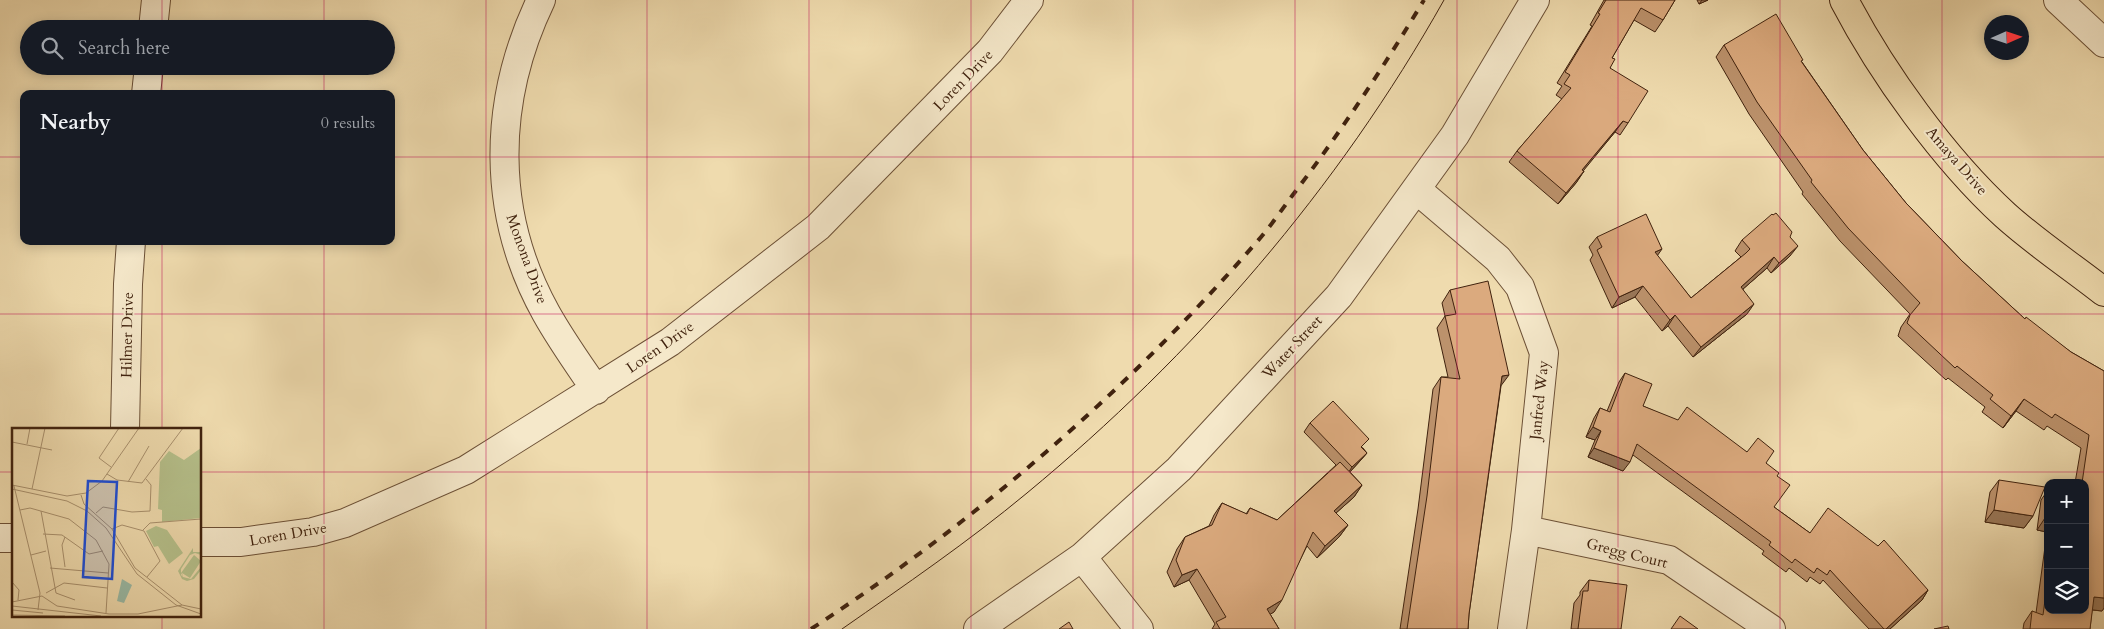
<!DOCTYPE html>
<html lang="en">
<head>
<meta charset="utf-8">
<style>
  body { margin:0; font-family:Cardo,serif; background:#242831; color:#f1f3f6 }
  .controls { position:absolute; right:15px; bottom:15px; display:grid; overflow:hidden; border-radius:10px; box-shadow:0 2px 12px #0003 }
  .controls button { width:45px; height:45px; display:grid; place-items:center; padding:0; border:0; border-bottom:1px solid #363941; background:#171b24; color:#f1f3f6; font:25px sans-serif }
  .compass { position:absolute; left:1984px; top:15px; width:45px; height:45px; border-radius:50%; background:#171b24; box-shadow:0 2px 12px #0003; rotate:87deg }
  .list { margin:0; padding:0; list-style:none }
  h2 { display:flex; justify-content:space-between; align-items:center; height:65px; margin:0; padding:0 20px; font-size:21px }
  h2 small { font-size:16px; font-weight:400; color:#9ea1a6 }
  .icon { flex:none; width:28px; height:28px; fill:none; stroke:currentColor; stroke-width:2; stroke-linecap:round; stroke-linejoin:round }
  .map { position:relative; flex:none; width:2104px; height:629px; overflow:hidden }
  .search { position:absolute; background:#171b24; box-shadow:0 2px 12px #0003; left:20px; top:20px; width:375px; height:55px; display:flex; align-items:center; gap:12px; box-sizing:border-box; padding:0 18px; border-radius:28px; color:#9ea1a6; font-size:19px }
  .panel { position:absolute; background:#171b24; box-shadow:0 2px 12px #0003; left:20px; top:90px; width:375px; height:155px; border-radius:10px }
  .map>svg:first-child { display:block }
</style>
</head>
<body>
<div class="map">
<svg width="2104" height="629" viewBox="0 0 2104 629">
  <rect width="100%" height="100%" fill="#efdbae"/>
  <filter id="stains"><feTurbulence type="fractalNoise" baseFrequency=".004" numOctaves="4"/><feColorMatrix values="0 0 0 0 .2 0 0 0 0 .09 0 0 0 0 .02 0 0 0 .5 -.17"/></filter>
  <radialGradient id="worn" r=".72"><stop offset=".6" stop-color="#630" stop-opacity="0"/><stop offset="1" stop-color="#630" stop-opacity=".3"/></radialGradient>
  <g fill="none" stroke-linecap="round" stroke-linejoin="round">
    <defs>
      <path id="minor" d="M 541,0 C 492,102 491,214 546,313 C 561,340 579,365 596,390
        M 2058,0 L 2104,43
        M 153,29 L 156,0
        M 146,94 L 149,66
        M 1416,189 L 1498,259 L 1520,287 L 1544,353 L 1526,530 L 1512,629
        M 125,429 L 128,284 L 131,241
        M 1526,530 L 1669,560 L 1771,629
        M 0,538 L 14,538
        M 200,542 L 241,542 L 313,532 L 345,523 L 466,470 L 670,342 L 818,227 L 990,51 L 1029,0
        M 1082,557 L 1139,629
        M 978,629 L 1082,557 L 1179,469 L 1339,296 L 1455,135 L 1535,0"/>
      <path id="major" d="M 1844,0 C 1882,73 1944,159 2005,215 C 2036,243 2071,266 2104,292"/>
    </defs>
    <use href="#minor" stroke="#6c5036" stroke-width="30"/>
    <use href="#major" stroke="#40220e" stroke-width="30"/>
    <use href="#minor" stroke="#f5e8ca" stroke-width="28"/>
    <use href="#major" stroke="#efdbae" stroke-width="28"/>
    <path stroke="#40220e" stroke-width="1" d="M 842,629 C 905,585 968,542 1027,493 C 1194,355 1338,189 1444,0"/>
    <path stroke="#40220e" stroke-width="4" stroke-dasharray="9 9" stroke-linecap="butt" d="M 811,629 C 975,522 1125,393 1254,245 C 1268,230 1280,212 1292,196 C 1340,133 1383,68 1424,0"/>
  </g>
  <path fill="#bc926c" stroke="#40220e" d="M 1604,0 L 1675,0 L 1663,20 L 1655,32 L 1634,20 L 1612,58 L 1610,68 L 1628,123 L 1620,135 L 1615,132 L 1583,170 L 1584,171 L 1576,183 L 1558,204 L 1509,162 L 1517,151 L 1562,99 L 1556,95 L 1562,86 L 1557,83 L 1592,26 L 1590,25 Z
    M 1697,0 L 1708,0 L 1699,4 Z
    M 1724,45 L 1802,62 L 1863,150 L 1906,203 L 1962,261 L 2025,319 L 2071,352 L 2104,371 L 2104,608 L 2102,611 L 2092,610 L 2090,629 L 2023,629 L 2024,623 L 2032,611 L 2036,613 L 2047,532 L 2037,530 L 2041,500 L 2048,490 L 2048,610 L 2085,483 L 2075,483 L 2081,448 L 2047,426 L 2044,430 L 2016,411 L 2003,428 L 1982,412 L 1985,407 L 1948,378 L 1946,380 L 1898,336 L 1901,327 L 1910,314 L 1840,241 L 1802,194 L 1803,192 L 1749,114 L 1716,57 Z
    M 1597,237 L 1657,256 L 1691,298 L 1741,257 L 1735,251 L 1742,240 L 1790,237 L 1790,256 L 1771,273 L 1767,268 L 1743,289 L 1747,314 L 1693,357 L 1668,326 L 1662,331 L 1635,297 L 1612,308 L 1590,260 L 1593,255 L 1589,247 Z
    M 1450,290 L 1501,386 L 1469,614 L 1468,629 L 1400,629 L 1418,509 L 1433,389 L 1441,377 L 1448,377 L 1437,328 L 1445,316 L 1442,303 Z
    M 1625,373 L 1643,406 L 1747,452 L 1766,463 L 1777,476 L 1774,507 L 1810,533 L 1928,590 L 1922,600 L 1890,629 L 1869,629 L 1823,580 L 1820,584 L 1810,577 L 1807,582 L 1789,568 L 1786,572 L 1762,554 L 1764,551 L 1633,455 L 1623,471 L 1588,457 L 1595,440 L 1586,437 L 1594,418 L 1600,408 L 1607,411 L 1619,382 Z
    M 1310,423 L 1363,448 L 1367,453 L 1360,461 L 1350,472 L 1362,485 L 1354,497 L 1336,513 L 1348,525 L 1339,537 L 1317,558 L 1307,546 L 1274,612 L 1270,614 L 1279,629 L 1212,629 L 1215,624 L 1189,580 L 1174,587 L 1167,572 L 1177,549 L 1185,537 L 1209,526 L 1214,515 L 1222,503 L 1246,514 L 1250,508 L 1277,520 L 1336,465 L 1304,432 Z
    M 1999,480 L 2033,516 L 2024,528 L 1985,522 L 1990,492 Z
    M 1589,580 L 1621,629 L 1571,629 L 1574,603 L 1580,595 L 1580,592 Z"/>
  <path fill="#997758" stroke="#40220e" d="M 1702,0 L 1708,0 L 1699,4 Z
    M 1623,121 L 1615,132 L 1575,181 L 1582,170 Z
    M 1584,171 L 1576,183 L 1558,204 L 1566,193 Z
    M 1798,246 L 1790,256 L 1771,273 L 1779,263 Z
    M 1662,249 L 1655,259 L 1655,252 Z
    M 1774,257 L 1767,268 L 1734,297 L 1741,287 Z
    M 1643,286 L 1635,297 L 1612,308 L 1619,297 Z
    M 1754,304 L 1747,314 L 1693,357 L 1701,347 Z
    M 1675,315 L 1668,326 L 1662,331 L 1670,320 Z
    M 1509,375 L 1500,387 L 1502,376 Z
    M 2024,399 L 2016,411 L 2003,428 L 2011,416 Z
    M 1593,427 L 1601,431 L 1595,440 L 1586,437 Z
    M 1594,448 L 1630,462 L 1623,471 L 1588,457 Z
    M 1367,453 L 1360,461 L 1346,476 L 1352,467 Z
    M 1362,485 L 1354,497 L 1326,522 L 1334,511 Z
    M 1994,510 L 2033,516 L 2024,528 L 1985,522 Z
    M 2045,518 L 2048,519 L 2048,531 L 2047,532 L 2037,530 Z
    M 1348,525 L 1339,537 L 1317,558 L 1325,546 Z
    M 1197,569 L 1189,580 L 1174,587 L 1182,575 Z
    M 1928,590 L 1922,600 L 1890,629 L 1886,629 Z
    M 2094,597 L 2104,598 L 2104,608 L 2102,611 L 2086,609 Z
    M 1282,600 L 1274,612 L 1259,621 L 1267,609 Z"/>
  <path fill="#dbaa7e" stroke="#40220e" d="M 1606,0 L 1675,0 L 1663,20 L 1641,8 L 1612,58 L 1615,59 L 1610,68 L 1648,91 L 1628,123 L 1623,121 L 1582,170 L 1584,171 L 1566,193 L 1517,151 L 1571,88 L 1564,84 L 1570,75 L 1565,72 L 1600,14 L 1598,13 Z
    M 1776,14 L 1803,60 L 1801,61 L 1863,150 L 1906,203 L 1962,261 L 2025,319 L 2026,317 L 2071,352 L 2104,371 L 2104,598 L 2094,597 L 2090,629 L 2030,629 L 2032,611 L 2043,615 L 2048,577 L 2048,610 L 2085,610 L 2085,483 L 2082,483 L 2089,435 L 2055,414 L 2052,418 L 2024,399 L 2011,416 L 1990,399 L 1993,395 L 1957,366 L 1955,368 L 1907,323 L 1910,315 L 1920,303 L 1848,228 L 1811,182 L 1812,180 L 1757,102 L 1724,45 Z
    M 1776,213 L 1792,232 L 1790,237 L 1798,246 L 1779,263 L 1774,257 L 1741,287 L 1754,304 L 1701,347 L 1675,315 L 1670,320 L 1643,286 L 1619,297 L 1597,250 L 1602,247 L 1597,237 L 1646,214 L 1662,249 L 1655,252 L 1691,298 L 1746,253 L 1750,249 L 1742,240 L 1772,214 L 1773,215 Z
    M 1488,281 L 1509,375 L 1502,376 L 1469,614 L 1468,629 L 1407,629 L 1427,496 L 1441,377 L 1460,379 L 1445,316 L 1456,314 L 1450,290 Z
    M 1625,373 L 1652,384 L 1643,406 L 1678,420 L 1687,407 L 1747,452 L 1758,438 L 1774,451 L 1766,463 L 1779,473 L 1777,476 L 1790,485 L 1774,507 L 1810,533 L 1828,508 L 1878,546 L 1884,540 L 1928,590 L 1886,629 L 1884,629 L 1830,570 L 1827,575 L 1817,568 L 1814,573 L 1795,559 L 1792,563 L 1769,545 L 1771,542 L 1637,444 L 1630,462 L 1594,448 L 1601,431 L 1593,427 L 1600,408 L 1610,412 Z
    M 1333,401 L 1369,439 L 1361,447 L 1367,453 L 1352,467 L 1310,423 Z
    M 1340,462 L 1362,485 L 1334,511 L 1348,525 L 1325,546 L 1313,532 L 1282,600 L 1267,609 L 1279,629 L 1220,629 L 1216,622 L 1226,617 L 1197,569 L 1182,575 L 1176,560 L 1185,537 L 1212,525 L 1222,503 L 1247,514 L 1250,508 L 1277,520 Z
    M 1999,480 L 2045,487 L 2033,516 L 1994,510 Z
    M 2048,500 L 2048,519 L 2045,518 Z
    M 1589,580 L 1627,585 L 1621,629 L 1578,629 L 1583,591 L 1588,591 Z
    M 1680,616 L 1698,629 L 1671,629 Z
    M 1069,622 L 1073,629 L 1059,629 Z
    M 1948,626 L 1949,629 L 1934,629 Z"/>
  <path fill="none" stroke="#c2185b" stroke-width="1" stroke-opacity="0.55" d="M 162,0 L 162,29M 324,0 L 324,29M 486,0 L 486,629M 647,0 L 647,629M 809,0 L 809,629M 971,0 L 971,629M 1133,0 L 1133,629M 1295,0 L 1295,629M 1457,0 L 1457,629M 1618,0 L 1618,629M 1780,0 L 1780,629M 1942,0 L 1942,629M 162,66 L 162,94M 324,66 L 324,94M 0,157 L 24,157M 391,157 L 2104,157M 162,241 L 162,429M 324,241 L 324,629M 0,314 L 2104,314M 0,472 L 14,472M 200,472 L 2104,472M 162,615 L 162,629"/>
  <g text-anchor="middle" stroke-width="4" stroke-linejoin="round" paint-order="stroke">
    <g font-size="15" fill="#40220e" stroke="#f5e8ca">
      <text transform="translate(963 80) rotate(-46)" y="5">Loren Drive</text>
      <text transform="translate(1957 161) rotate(49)" y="5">Amaya Drive</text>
      <text transform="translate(527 259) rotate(70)" y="5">Monona Drive</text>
      <text transform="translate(127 335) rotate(-89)" y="5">Hilmer Drive</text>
      <text transform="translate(660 347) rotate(-35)" y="5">Loren Drive</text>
      <text transform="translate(1292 347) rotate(-47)" y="5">Water Street</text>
      <text transform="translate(1539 400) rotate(-84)" y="5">Janfred Way</text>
      <text transform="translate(288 534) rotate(-10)" y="5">Loren Drive</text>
      <text transform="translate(1627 553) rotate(14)" y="5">Gregg Court</text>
    </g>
  </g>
  <g transform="translate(12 428)">
    <rect width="189" height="189" fill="#efdbae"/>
    <path d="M 189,20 L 189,90 L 150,94 L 150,82 L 146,81 L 148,34 L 157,23 L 172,32 ZM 144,98 L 155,102 L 171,125 L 157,136 L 146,118 L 142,119 L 134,103 ZM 181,120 L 181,124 L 188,124 L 189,127 L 183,125 L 178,127 L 169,141 L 169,147 L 171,149 L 169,145 L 182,127 L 189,133 L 178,150 L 170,145 L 171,149 L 179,151 L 189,139 L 189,142 L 182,151 L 175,153 L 170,151 L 166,143 Z" fill="#b6c18c"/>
    <path d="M 110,151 L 120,157 L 112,175 L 105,173 Z" fill="#9abba7"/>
    <path fill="none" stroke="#a9916e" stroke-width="1" d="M 0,14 L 40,22M 15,16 L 18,0M 99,39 L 87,30 L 107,0M 95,46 L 105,52 L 130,55 L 171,0M 116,54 L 137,18M 0,57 L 55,68 L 74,65 L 90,53 L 127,0M 2,58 L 28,165 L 26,182M 0,61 L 55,73 L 75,83 L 94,100 L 125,146 L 164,177 L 189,186M 20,61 L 33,0M 69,67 L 72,76 L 100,101 L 123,140 L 170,177M 8,82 L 18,80 L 57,91 L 84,112 L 97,136 L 94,185M 29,83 L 44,165 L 63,172M 84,85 L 91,79 L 120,84 L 138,83 L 139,57 L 134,51M 100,101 L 110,97 L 132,103 L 148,133 L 135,149M 131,102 L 138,95 L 189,91M 31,106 L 50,107 L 77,126 L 91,123M 19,127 L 34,123M 53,139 L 50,117 L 53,109M 38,140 L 96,145M 0,154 L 7,162 L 6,172M 34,165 L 52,155 L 95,160M 0,174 L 30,168 L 45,178 L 97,186 L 126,186 L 170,177 L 189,181M 0,178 L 89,188M 0,182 L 31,185M 0,187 L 53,188"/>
    <path fill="#1d4ed8" fill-opacity="0.15" stroke="#1d4ed8" stroke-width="2.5" d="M 76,53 L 105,54 L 100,151 L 71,149 Z"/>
    <rect width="189" height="189" fill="none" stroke="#40220e" stroke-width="2.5"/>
  </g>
  <rect width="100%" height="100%" filter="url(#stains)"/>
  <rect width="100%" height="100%" fill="url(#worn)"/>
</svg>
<div class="controls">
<button>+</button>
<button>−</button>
<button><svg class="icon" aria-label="layers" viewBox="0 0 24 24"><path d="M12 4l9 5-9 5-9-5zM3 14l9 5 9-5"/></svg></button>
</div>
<svg class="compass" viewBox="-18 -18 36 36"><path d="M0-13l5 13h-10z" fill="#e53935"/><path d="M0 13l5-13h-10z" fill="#9ea1a6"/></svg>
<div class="search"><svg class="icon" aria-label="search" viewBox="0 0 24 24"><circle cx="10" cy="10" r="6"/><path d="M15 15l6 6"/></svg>Search here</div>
<section class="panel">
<h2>Nearby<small>0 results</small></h2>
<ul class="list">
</ul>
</section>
</div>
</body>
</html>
